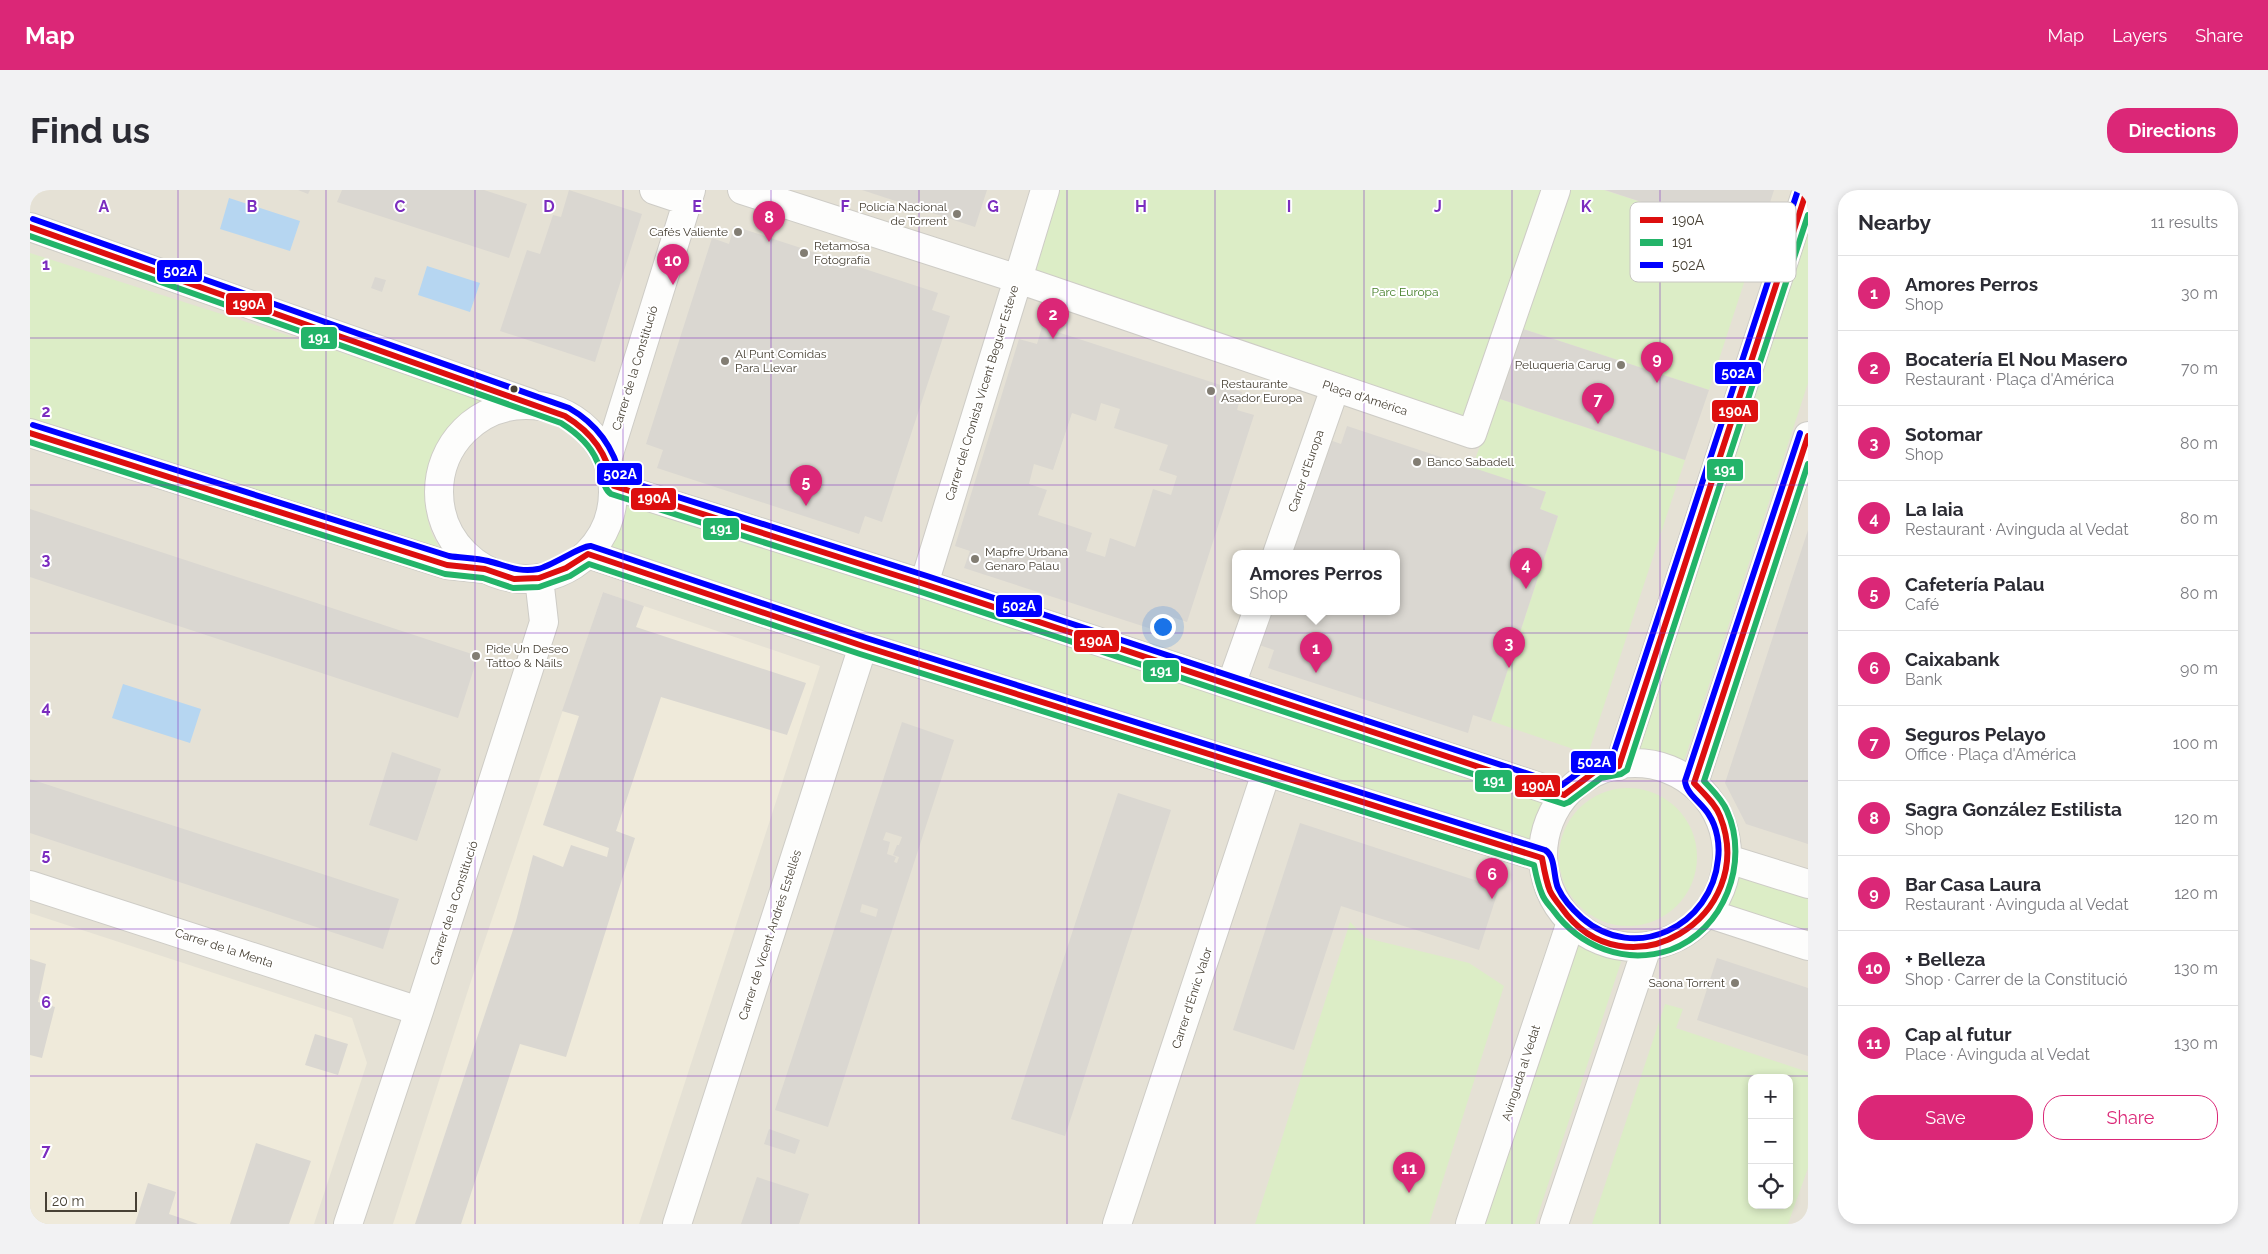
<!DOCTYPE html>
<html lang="en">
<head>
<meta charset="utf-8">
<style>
  body { margin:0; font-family:Raleway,sans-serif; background:#f2f2f3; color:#2b2b33 }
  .controls { position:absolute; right:15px; bottom:15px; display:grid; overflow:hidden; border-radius:10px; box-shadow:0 2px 8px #0003 }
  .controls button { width:45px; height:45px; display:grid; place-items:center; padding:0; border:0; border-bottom:1px solid #e1e1e2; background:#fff; color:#2b2b33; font:25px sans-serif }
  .scale { position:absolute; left:15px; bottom:12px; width:92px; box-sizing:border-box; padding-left:5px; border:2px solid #474034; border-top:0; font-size:14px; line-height:18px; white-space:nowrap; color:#474034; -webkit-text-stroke:4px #fff; paint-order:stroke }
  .you { position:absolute; left:1132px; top:436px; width:18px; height:18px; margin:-12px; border:4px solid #fff; border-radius:50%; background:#1a73e8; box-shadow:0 0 0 8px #1a73e833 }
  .badge { display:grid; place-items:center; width:32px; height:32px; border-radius:50%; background:#db2777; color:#fff; font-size:16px; font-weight:700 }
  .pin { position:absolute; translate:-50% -41px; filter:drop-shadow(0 1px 2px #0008) }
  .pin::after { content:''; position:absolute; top:26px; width:18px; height:15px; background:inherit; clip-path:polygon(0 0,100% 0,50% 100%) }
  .popup { position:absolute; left:1202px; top:360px; width:168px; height:65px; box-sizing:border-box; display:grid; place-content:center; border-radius:10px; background:#fff; filter:drop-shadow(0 1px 4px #0005); font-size:16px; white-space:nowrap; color:#7c7c81 }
  .popup b { font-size:19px; color:#2b2b33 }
  .popup::after { content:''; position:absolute; left:50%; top:100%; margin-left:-10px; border:10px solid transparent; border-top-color:#fff }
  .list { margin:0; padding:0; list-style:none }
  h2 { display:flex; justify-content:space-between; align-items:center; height:65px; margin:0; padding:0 20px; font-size:21px }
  h2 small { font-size:16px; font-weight:400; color:#7c7c81 }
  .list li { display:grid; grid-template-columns:32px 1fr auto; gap:15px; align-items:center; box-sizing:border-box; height:75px; padding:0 20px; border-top:1px solid #e1e1e2 }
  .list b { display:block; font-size:19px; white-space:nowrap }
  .list p { margin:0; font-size:16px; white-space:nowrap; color:#7c7c81 }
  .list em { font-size:16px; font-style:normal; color:#7c7c81 }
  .actions { display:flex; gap:10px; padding:15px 20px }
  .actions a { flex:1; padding:11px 0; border:1px solid #db2777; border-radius:20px; text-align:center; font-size:18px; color:#db2777 }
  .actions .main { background:#db2777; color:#fff }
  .icon { flex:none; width:28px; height:28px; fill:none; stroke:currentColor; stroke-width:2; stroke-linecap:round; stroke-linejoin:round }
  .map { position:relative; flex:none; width:1778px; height:1034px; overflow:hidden; border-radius:20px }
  header { display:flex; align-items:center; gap:30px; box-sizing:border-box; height:70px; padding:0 25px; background:#db2777; color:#fff }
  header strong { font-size:24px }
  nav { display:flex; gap:28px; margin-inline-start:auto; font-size:18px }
  .intro { display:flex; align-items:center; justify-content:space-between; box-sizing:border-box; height:120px; padding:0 30px }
  h1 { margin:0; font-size:35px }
  .button { padding:12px 22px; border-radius:20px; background:#db2777; color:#fff; font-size:18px; font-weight:700 }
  main { display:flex; gap:30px; padding:0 30px }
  aside { flex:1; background:#fff; border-radius:20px; box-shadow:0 2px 8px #0003 }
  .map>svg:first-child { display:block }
</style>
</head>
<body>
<header>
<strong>Map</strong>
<nav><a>Map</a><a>Layers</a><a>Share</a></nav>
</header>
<div class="intro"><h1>Find us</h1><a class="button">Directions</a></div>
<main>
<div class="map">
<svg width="1778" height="1034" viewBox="0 0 1778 1034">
  <rect width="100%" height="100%" fill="#f0efe8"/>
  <path fill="#e5e1d5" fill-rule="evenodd" d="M 0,0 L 1778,0 L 1778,1034 L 0,1034 ZM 1206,364 L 1366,364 L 1366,422 L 1206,422 ZM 1722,888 L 1759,888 L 1759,1015 L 1722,1015 Z"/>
  <path fill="#efeada" d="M 573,402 L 790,476 L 609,1034 L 363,1034 L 441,791 Z
    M 0,723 L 322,828 L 337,873 L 284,1034 L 0,1034 Z"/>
  <path fill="#dcedc6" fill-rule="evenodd" d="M 1023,0 L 1518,0 L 1438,230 L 997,83 Z
    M 1535,0 L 1574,0 L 1728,50 L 1679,200 L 1490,138 Z
    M 1778,41 L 1778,193 L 1652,577 L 1646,579 L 1629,571 L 1611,567 L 1608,561 Z
    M 0,63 L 467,212 C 414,235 381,282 401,341 C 404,350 411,359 416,367 L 0,230 Z
    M 1467,208 L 1655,270 L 1558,564 L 1461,531 L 1528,326 L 1510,319 L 1516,302 L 1442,278 Z
    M 584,296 L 1534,605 L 1518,633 L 1512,668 L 558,364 C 576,341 582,325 584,296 Z
    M1529 667a69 69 0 1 1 138 0a69 69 0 1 1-138 0Z
    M 1698,669 L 1778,694 L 1778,757 L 1677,723 L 1693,695 Z
    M 1320,732 L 1336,748 L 1439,773 L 1474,796 L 1399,1034 L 1225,1034 Z
    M 1547,755 L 1567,764 L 1590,769 L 1591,772 L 1505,1034 L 1451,1034 Z
    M 1635,814 L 1653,819 L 1646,838 L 1778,882 L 1778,978 L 1758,1034 L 1562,1034 ZM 1722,888 L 1759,888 L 1759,1015 L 1722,1015 Z"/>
  <path fill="#b6d6f1" d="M 199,8 L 270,31 L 260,61 L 190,39 Z
    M 397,76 L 450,93 L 440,122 L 388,105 Z
    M 93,494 L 171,519 L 160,553 L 82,528 Z"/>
  <path fill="#dad7d1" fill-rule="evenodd" d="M 268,0 L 280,0 L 278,4 Z
    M 312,0 L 454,0 L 497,14 L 479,68 L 307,12 Z
    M 539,0 L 612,24 L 565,172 L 470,141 L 497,60 L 510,64 L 523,25 L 531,27 Z
    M 832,0 L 957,0 L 945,37 Z
    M 1575,0 L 1744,0 L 1728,50 Z
    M 704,36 L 908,103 L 902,120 L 920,126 L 852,332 L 835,326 L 829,344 L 627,278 L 633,260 L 616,254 L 682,48 L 699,54 Z
    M 345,87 L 356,90 L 352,102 L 341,98 Z
    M 1012,137 L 1212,202 L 1207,220 L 1224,225 L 1157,432 L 1139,426 L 1134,443 L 934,378 L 940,361 L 925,356 L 989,149 L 1007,154 ZM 1071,213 L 1090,219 L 1084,238 L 1138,255 L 1129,280 L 1147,286 L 1141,305 L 1123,299 L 1105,357 L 1080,348 L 1075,367 L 1056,361 L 1062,343 L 1008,325 L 1017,300 L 999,294 L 1004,274 L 1023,280 L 1042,223 L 1066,231 Z
    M 1490,138 L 1679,200 L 1655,270 L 1467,208 Z
    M 1317,236 L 1516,302 L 1510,319 L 1528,326 L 1461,531 L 1443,525 L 1438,543 L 1238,478 L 1244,460 L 1226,454 L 1237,422 L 1366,422 L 1366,364 L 1256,364 L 1294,248 L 1311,254 Z
    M 0,319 L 448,466 L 428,528 L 0,387 Z
    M 1778,340 L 1778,654 L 1716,634 L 1695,593 Z
    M 573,402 L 614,416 L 606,437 L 776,493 L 757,545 L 631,507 L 586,641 L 605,648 L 536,867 L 490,854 L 431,1034 L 385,1034 L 486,731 L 503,665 L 533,677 L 541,655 L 577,667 L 579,658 L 513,635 L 549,526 L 532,521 Z
    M 872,532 L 924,550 L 798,937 L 745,920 ZM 856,642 L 872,647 L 869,655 L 867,655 L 863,665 L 869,667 L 867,673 L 864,672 L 866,667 L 857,664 L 860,652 L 853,650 ZM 832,714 L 848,719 L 846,727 L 830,722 Z
    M 362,562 L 411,579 L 387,651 L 339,635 Z
    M 0,589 L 369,709 L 353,759 L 0,643 Z
    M 1088,603 L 1141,620 L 1035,946 L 981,929 Z
    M 1270,633 L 1469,698 L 1449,760 L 1311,716 L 1264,860 L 1203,840 Z
    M 1687,768 L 1778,798 L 1778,866 L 1667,830 Z
    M 0,769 L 16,774 L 8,812 L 25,817 L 12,868 L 0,865 Z
    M 285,844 L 318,854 L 308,885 L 275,875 Z
    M 739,939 L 770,950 L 765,964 L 734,954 Z
    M 226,953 L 281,971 L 259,1034 L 200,1034 Z
    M 727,987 L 779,1004 L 769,1034 L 711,1034 Z
    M 118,993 L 146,1002 L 139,1024 L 168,1034 L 105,1034 Z"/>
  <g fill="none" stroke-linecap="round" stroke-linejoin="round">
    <defs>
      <path id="minor" d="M 624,0 L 657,11
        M 712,0 L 988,89 L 894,394
        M 1015,0 L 988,89 L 1442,244 L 1526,0
        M 0,37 L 500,213
        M409 302a87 87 0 1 1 174 0a87 87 0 1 1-174 0Z
        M 0,243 L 417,375 L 455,379
        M 577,270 L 661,0
        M 584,296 L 894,394 L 1534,605
        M 558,364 L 833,456 L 1512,668
        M 1247,364 L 1305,198
        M 1201,495 L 1227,422
        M1513 665a92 92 0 1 1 184 0a92 92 0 1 1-184 0Z
        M 1589,576 L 1777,0
        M 1664,593 L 1778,246
        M 1698,669 L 1778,694
        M 0,695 L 389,821
        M 1677,723 L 1778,756
        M 318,1034 L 389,821 L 514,432 L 509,388
        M 647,1034 L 833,456
        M 1087,1034 L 1236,583
        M 1440,1034 L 1541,732
        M 1524,1034 L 1617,757"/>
    </defs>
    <use href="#minor" stroke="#ceccc6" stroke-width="30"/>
    <use href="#minor" stroke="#fdfdfc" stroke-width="28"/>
    <defs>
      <path id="bus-1" d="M 0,37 L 535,226 C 563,243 577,264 584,296 L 894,394 L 1534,605 L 1567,580 L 1589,576 L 1777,0
        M 0,243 L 417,375 L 455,379 L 484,389 L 509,388 L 536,378 L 558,364 L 833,456 L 1512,668 C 1514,679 1516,691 1520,701 C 1523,707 1527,712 1531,717 C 1595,809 1730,727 1690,626 C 1685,613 1673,603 1664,593 L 1778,246"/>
      <path id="bus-2" d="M 0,46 L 531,233 C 547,243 560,254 567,271 C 572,281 572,298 581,304 L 891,402 L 1534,614 L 1539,612 L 1571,588 L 1591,584 L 1597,580 L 1778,25
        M 0,252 L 415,384 L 453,388 L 483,398 L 509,397 L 540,386 L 559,374 L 830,464 L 1504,675 C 1506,685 1508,695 1512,704 C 1514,710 1519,715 1523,720 C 1550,757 1595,775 1640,760 C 1694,741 1720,672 1697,621 C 1692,609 1682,600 1674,591 L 1778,274"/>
      <path id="bus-3" d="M 3,29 L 539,218 C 567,234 584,257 591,289 L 897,386 L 1532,595 L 1563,572 L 1582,568 L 1768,0
        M 3,235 L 419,366 C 431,368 446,368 458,371 C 475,375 489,383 508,379 C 522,376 552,355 561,356 L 836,448 L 1515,660 C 1526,666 1523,687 1528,698 C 1533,709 1543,720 1552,728 C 1605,774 1682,736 1688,669 C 1690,655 1687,637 1679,625 C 1673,614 1656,604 1655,591 L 1770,243"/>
    </defs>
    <use href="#bus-1" stroke="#fff" stroke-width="10"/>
    <use href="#bus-2" stroke="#fff" stroke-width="10"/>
    <use href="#bus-3" stroke="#fff" stroke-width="10"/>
    <use href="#bus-1" stroke="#dd0f0f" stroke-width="6"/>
    <use href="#bus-2" stroke="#23b469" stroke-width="6"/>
    <use href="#bus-3" stroke="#00f" stroke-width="6"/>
  </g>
  <path fill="none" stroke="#7b2cbf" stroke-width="1" stroke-opacity="0.55" d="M 148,0 L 148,1034M 296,0 L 296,1034M 445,0 L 445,1034M 593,0 L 593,1034M 741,0 L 741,1034M 889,0 L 889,1034M 1037,0 L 1037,1034M 1185,0 L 1185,1034M 1334,0 L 1334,1034M 1482,0 L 1482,1034M 1630,0 L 1630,1034M 0,148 L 1778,148M 0,295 L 1778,295M 0,443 L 1778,443M 0,591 L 1778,591M 0,739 L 1778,739M 0,886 L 1778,886"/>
  <g fill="#827d73" stroke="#fff" stroke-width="2">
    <circle cx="927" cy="24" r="5"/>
    <circle cx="708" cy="42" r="5"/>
    <circle cx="774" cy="63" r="5"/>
    <circle cx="695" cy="171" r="5"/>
    <circle cx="1591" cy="175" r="5"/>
    <circle cx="1181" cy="201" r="5"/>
    <circle cx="1387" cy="272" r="5"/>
    <circle cx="945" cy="369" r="5"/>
    <circle cx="446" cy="466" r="5"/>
    <circle cx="1705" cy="793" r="5"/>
  </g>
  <circle fill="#474034" stroke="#fff" stroke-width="2" cx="484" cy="199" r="4.5"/>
  <g text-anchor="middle" stroke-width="4" stroke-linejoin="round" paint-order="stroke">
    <g font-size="12" fill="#474034" stroke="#fff" text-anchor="start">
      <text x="917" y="21" text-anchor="end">Policía Nacional<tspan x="917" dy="14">de Torrent</tspan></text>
      <text x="698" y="46" text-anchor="end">Cafés Valiente</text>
      <text x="784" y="60">Retamosa<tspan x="784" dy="14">Fotografía</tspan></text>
      <text x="705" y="168">Al Punt Comidas<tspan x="705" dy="14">Para Llevar</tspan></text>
      <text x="1581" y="179" text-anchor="end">Peluqueria Carug</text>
      <text x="1191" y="198">Restaurante<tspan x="1191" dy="14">Asador Europa</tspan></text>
      <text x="1397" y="276">Banco Sabadell</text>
      <text x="955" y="366">Mapfre Urbana<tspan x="955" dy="14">Genaro Palau</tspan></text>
      <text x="456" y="463">Pide Un Deseo<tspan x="456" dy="14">Tattoo &amp; Nails</tspan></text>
      <text x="1695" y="797" text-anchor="end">Saona Torrent</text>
    </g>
    <g font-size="12" fill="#407c24" stroke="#fff">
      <text x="1375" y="106">Parc Europa</text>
    </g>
    <g font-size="12" fill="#474034" stroke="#fff">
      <text transform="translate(605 178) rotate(-73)" y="4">Carrer de la Constitució</text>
      <text transform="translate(952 203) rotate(-73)" y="4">Carrer del Cronista Vicent Beguer Esteve</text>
      <text transform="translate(1335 208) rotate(18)" y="4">Plaça d'América</text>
      <text transform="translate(1276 281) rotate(-71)" y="4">Carrer d'Europa</text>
      <text transform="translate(424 713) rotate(-72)" y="4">Carrer de la Constitució</text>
      <text transform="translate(740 745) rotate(-72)" y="4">Carrer de Vicent Andrés Estellés</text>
      <text transform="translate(194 758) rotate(18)" y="4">Carrer de la Menta</text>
      <text transform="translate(1162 808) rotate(-72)" y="4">Carrer d'Enric Valor</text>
      <text transform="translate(1491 883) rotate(-72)" y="4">Avinguda al Vedat</text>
    </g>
  </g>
  <rect x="1600" y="12" width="166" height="80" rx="8" fill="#fff" stroke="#c8c6c2" stroke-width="1"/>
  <rect x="1610" y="27" width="23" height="6" fill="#dd0f0f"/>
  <rect x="1610" y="49" width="23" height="7" fill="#23b469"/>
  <rect x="1610" y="72" width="23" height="6" fill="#00f"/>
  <g font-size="14" fill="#474034">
    <text x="1642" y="35">190A</text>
    <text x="1642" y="57">191</text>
    <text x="1642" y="80">502A</text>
  </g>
  <g font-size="16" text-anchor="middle" font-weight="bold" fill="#7b2cbf" stroke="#fff" stroke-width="4" stroke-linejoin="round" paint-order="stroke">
    <text x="74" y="22">A</text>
    <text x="222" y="22">B</text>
    <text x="370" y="22">C</text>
    <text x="519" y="22">D</text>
    <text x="667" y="22">E</text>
    <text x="815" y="22">F</text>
    <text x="963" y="22">G</text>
    <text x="1111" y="22">H</text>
    <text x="1259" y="22">I</text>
    <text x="1408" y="22">J</text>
    <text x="1556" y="22">K</text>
    <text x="16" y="80">1</text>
    <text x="16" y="227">2</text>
    <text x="16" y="375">3</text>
    <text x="16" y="523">4</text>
    <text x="16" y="670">5</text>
    <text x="16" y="818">6</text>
    <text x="16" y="966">7</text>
  </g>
  <g stroke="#fff" stroke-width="2">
    <rect x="126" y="69" width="47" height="24" rx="5" fill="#00f"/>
    <rect x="195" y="102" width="48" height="24" rx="5" fill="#dd0f0f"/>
    <rect x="270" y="136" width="38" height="24" rx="5" fill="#23b469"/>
    <rect x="1684" y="171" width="48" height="24" rx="5" fill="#00f"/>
    <rect x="1681" y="209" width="48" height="24" rx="5" fill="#dd0f0f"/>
    <rect x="1676" y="268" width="38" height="24" rx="5" fill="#23b469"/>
    <rect x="566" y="272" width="47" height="24" rx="5" fill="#00f"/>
    <rect x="600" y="297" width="47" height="24" rx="5" fill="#dd0f0f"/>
    <rect x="672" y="327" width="38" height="24" rx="5" fill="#23b469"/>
    <rect x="965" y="404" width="48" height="24" rx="5" fill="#00f"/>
    <rect x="1043" y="439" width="47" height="24" rx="5" fill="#dd0f0f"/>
    <rect x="1112" y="469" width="38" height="24" rx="5" fill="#23b469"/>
    <rect x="1540" y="560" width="47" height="24" rx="5" fill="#00f"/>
    <rect x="1444" y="579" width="39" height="24" rx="5" fill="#23b469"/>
    <rect x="1484" y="584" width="47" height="24" rx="5" fill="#dd0f0f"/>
  </g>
  <g font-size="14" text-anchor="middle" font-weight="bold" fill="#fff">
    <text x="150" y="86">502A</text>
    <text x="219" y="119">190A</text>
    <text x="289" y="153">191</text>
    <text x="1708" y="188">502A</text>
    <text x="1705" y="226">190A</text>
    <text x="1695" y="285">191</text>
    <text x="590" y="289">502A</text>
    <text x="624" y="313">190A</text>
    <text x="691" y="344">191</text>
    <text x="989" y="421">502A</text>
    <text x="1066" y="456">190A</text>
    <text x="1131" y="486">191</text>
    <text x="1564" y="577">502A</text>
    <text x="1464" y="596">191</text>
    <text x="1508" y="601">190A</text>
  </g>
</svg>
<div class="controls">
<button>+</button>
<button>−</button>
<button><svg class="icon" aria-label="locate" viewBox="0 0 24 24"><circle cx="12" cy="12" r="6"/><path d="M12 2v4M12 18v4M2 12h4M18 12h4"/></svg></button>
</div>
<div class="scale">20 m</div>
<div class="you"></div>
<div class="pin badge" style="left:1286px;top:483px">1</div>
<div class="popup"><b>Amores Perros</b>Shop</div>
<div class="pin badge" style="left:1023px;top:149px">2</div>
<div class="pin badge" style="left:1479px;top:478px">3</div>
<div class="pin badge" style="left:1496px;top:399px">4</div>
<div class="pin badge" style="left:776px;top:316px">5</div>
<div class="pin badge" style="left:1462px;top:709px">6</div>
<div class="pin badge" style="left:1568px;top:234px">7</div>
<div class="pin badge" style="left:739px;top:52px">8</div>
<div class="pin badge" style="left:1627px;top:193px">9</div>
<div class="pin badge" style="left:643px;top:95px">10</div>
<div class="pin badge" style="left:1379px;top:1003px">11</div>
</div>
<aside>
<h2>Nearby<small>11 results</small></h2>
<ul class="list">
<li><span class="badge">1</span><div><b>Amores Perros</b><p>Shop</p></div><em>30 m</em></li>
<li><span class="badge">2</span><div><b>Bocatería El Nou Masero</b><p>Restaurant · Plaça d'América</p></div><em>70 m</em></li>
<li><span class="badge">3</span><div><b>Sotomar</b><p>Shop</p></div><em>80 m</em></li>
<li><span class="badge">4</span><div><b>La Iaia</b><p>Restaurant · Avinguda al Vedat</p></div><em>80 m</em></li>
<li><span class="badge">5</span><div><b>Cafetería Palau</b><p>Café</p></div><em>80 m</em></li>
<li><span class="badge">6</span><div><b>Caixabank</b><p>Bank</p></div><em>90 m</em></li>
<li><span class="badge">7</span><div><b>Seguros Pelayo</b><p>Office · Plaça d'América</p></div><em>100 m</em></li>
<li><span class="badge">8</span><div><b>Sagra González Estilista</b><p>Shop</p></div><em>120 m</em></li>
<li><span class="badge">9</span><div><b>Bar Casa Laura</b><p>Restaurant · Avinguda al Vedat</p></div><em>120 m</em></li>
<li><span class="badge">10</span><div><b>+ Belleza</b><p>Shop · Carrer de la Constitució</p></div><em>130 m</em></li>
<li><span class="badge">11</span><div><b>Cap al futur</b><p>Place · Avinguda al Vedat</p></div><em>130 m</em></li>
</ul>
<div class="actions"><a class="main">Save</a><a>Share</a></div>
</aside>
</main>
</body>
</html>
